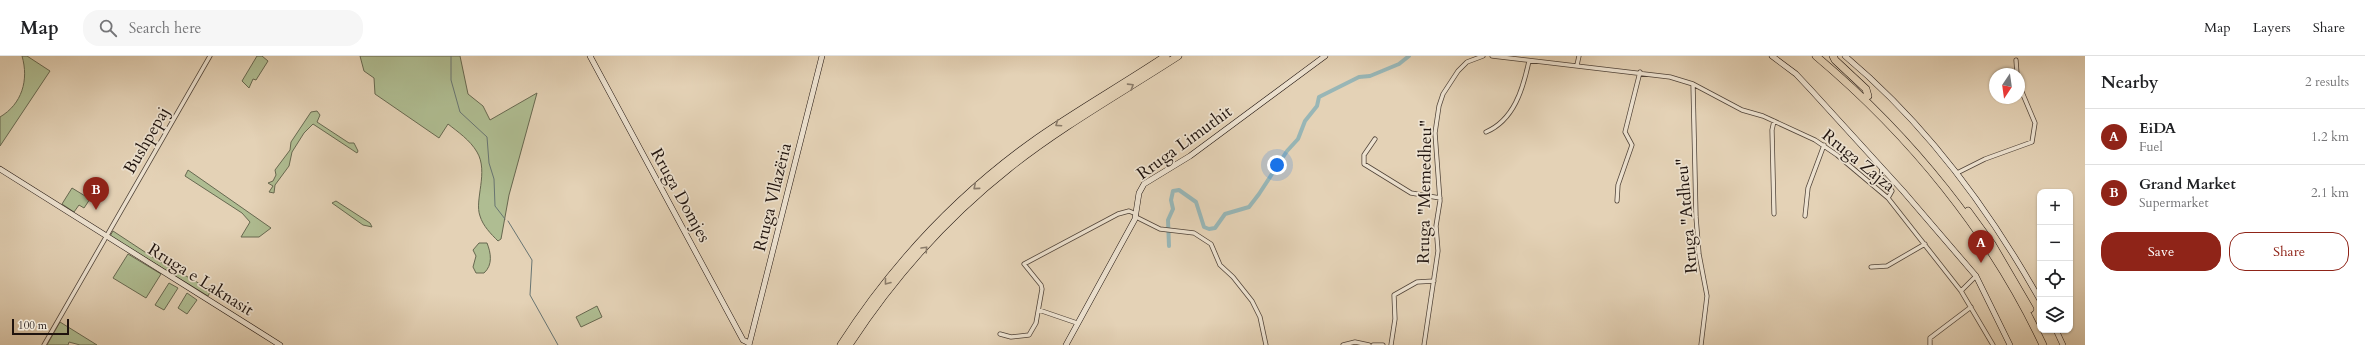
<!DOCTYPE html>
<html lang="en">
<head>
<meta charset="utf-8">
<style>
  body { margin:0; font-family:Cardo,serif; background:#f6f6f6; color:#202124 }
  .controls { position:absolute; right:12px; bottom:12px; display:grid; overflow:hidden; border-radius:8px; box-shadow:0 1px 3px #0004 }
  .controls button { width:36px; height:36px; display:grid; place-items:center; padding:0; border:0; border-bottom:1px solid #e0e0e0; background:#fff; color:#202124; font:20px sans-serif }
  .compass { position:absolute; left:1989px; top:12px; width:36px; height:36px; border-radius:50%; background:#fff; box-shadow:0 1px 3px #0004; rotate:193deg }
  .scale { position:absolute; left:12px; bottom:10px; width:57px; box-sizing:border-box; padding-left:4px; border:2px solid #1f130e; border-top:0; font-size:11px; line-height:14px; white-space:nowrap; color:#1f130e; -webkit-text-stroke:3px #ede2d0; paint-order:stroke }
  .you { position:absolute; left:1277px; top:109px; width:14px; height:14px; margin:-10px; border:3px solid #fff; border-radius:50%; background:#1a73e8; box-shadow:0 0 0 6px #1a73e833 }
  .badge { display:grid; place-items:center; width:26px; height:26px; border-radius:50%; background:#8f2418; color:#fff; font-size:13px; font-weight:700 }
  .pin { position:absolute; translate:-50% -33px; filter:drop-shadow(0 1px 2px #0008) }
  .pin::after { content:''; position:absolute; top:21px; width:14px; height:12px; background:inherit; clip-path:polygon(0 0,100% 0,50% 100%) }
  .list { margin:0; padding:0; list-style:none }
  h2 { display:flex; justify-content:space-between; align-items:center; height:52px; margin:0; padding:0 16px; font-size:17px }
  h2 small { font-size:13px; font-weight:400; color:#757577 }
  .list li { display:grid; grid-template-columns:26px 1fr auto; gap:12px; align-items:center; box-sizing:border-box; height:56px; padding:0 16px; border-top:1px solid #e0e0e0 }
  .list b { display:block; font-size:15px; white-space:nowrap }
  .list p { margin:0; font-size:13px; white-space:nowrap; color:#757577 }
  .list em { font-size:13px; font-style:normal; color:#757577 }
  .actions { display:flex; gap:8px; padding:12px 16px }
  .actions a { flex:1; padding:9px 0; border:1px solid #8f2418; border-radius:16px; text-align:center; font-size:14px; color:#8f2418 }
  .actions .main { background:#8f2418; color:#fff }
  .icon { flex:none; width:22px; height:22px; fill:none; stroke:currentColor; stroke-width:2; stroke-linecap:round; stroke-linejoin:round }
  .map { position:relative; flex:none; width:2085px; height:289px; overflow:hidden }
  header { display:flex; align-items:center; gap:24px; box-sizing:border-box; height:56px; padding:0 20px; background:#fff; border-bottom:1px solid #e0e0e0 }
  header strong { font-size:19px }
  nav { display:flex; gap:22px; margin-inline-start:auto; font-size:14px }
  .search { width:280px; height:36px; background:#f6f6f6; display:flex; align-items:center; gap:10px; box-sizing:border-box; padding:0 14px; border-radius:16px; color:#757577; font-size:15px }
  main { display:flex }
  aside { flex:1; background:#fff }
  .map>svg:first-child { display:block }
</style>
</head>
<body>
<header>
<strong>Map</strong>
<div class="search"><svg class="icon" aria-label="search" viewBox="0 0 24 24"><circle cx="10" cy="10" r="6"/><path d="M15 15l6 6"/></svg>Search here</div>
<nav><a>Map</a><a>Layers</a><a>Share</a></nav>
</header>
<main>
<div class="map">
<svg width="2085" height="289" viewBox="0 0 2085 289">
  <rect width="100%" height="100%" fill="#e4d2b6"/>
  <filter id="stains"><feTurbulence type="fractalNoise" baseFrequency=".005" numOctaves="4"/><feColorMatrix values="0 0 0 0 .2 0 0 0 0 .09 0 0 0 0 .02 0 0 0 .5 -.17"/></filter>
  <radialGradient id="worn" r=".72"><stop offset=".6" stop-color="#630" stop-opacity="0"/><stop offset="1" stop-color="#630" stop-opacity=".3"/></radialGradient>
  <path fill="#afbd92" stroke="#676850" d="M 22,0 L 27,0 L 50,15 L 0,90 L 0,61 C 22,48 29,24 22,0 Z
    M 257,0 L 262,0 L 268,5 L 256,24 L 253,23 L 249,32 L 242,25 Z
    M 360,0 L 460,0 L 468,38 L 483,50 L 490,64 L 537,37 L 509,139 L 501,183 L 498,185 C 491,178 483,170 480,160 C 474,144 489,116 477,96 C 470,84 458,76 448,68 L 439,82 L 375,38 L 374,22 L 364,15 Z
    M 317,55 L 320,59 L 317,66 L 349,87 L 354,87 L 358,95 L 357,97 L 313,68 L 304,77 L 292,96 L 289,110 L 275,129 L 274,137 L 269,136 L 273,130 L 268,127 L 273,125 L 276,119 L 275,114 L 290,94 L 291,86 L 311,56 Z
    M 188,114 L 271,172 L 259,181 L 241,181 L 250,166 L 242,157 L 185,120 Z
    M 72,132 L 90,143 L 84,152 L 79,149 L 74,156 L 62,148 Z
    M 336,145 L 370,167 L 372,171 L 363,169 L 332,147 Z
    M 113,175 L 154,202 L 211,234 L 208,240 L 110,180 Z
    M 479,187 L 487,187 C 491,197 493,209 484,217 L 476,217 L 473,211 L 476,200 L 473,194 Z
    M 128,198 L 161,218 L 146,242 L 113,222 Z
    M 169,227 L 178,232 L 164,254 L 155,249 Z
    M 187,237 L 197,244 L 187,258 L 178,252 Z
    M 597,250 L 602,261 L 581,271 L 576,261 Z
    M 60,266 L 97,289 L 80,289 L 69,286 L 68,289 L 47,289 Z"/>
  <g fill="none" stroke-linecap="round" stroke-linejoin="round">
    <path stroke="#687573" stroke-width="1" d="M 451,0 L 451,24 L 460,56 L 487,81 L 489,107 L 494,123 L 495,150 L 505,163
      M 508,165 L 532,204 L 530,239 L 558,289"/>
    <path stroke="#98b6b6" stroke-width="4" d="M 1169,190 L 1168,164 L 1173,153 L 1171,144 L 1173,135 L 1179,134 L 1196,146 L 1204,171 L 1209,173 L 1215,172 L 1225,158 L 1249,151 L 1259,138 L 1287,95 L 1298,83 L 1305,65 L 1317,50 L 1319,41 L 1359,21 L 1370,20 L 1399,8 L 1409,0"/>
    <defs>
      <path id="street" d="M 1492,0 L 1670,21 L 1693,28 L 1742,54 L 1763,60 L 1815,84 L 1837,99 L 1888,142 L 1961,235 L 1993,289
        M 2016,4 L 2017,18
        M 1577,9 L 1579,0
        M 1693,28 L 1696,161 L 1699,198 L 1707,240 L 1701,289
        M 1486,76 C 1514,64 1523,33 1529,5
        M 1375,83 L 1364,99 L 1364,108 L 1411,137 L 1440,142
        M 1882,113 L 1881,120 L 1892,135 L 1888,142
        M 1957,117 L 1985,103 L 2032,86 L 2035,67 L 2019,29
        M 1617,145 L 1618,129 L 1632,89 L 1625,76 L 1640,16
        M 1774,158 L 1772,74 L 1774,65
        M 1805,160 L 1808,132 L 1824,89
        M 1136,161 L 1160,173 L 1194,177 L 1211,188 L 1220,209 L 1233,221 L 1252,245 L 1260,261 L 1266,289
        M 1871,211 L 1887,210 L 1925,188
        M 1961,235 L 1976,220
        M 1039,254 L 1077,267
        M 1000,278 L 1011,281 L 1029,279 L 1036,267 L 1042,233 L 1041,229 L 1024,208 L 1118,158 L 1129,155 L 1136,158
        M 44,289 L 210,0
        M 1343,289 L 1355,286 L 1369,289
        M 1373,289 L 1383,289
        M 1391,289 L 1395,263 L 1394,239 L 1417,226 L 1434,225
        M 1424,289 L 1438,195 L 1436,170 L 1440,145 L 1435,77 L 1439,50 L 1443,38 L 1458,15 L 1467,6 L 1483,0
        M 1930,289 L 1930,282 L 1971,251"/>
      <path id="secondary" d="M 590,0 L 743,284 L 749,287
        M 1772,0 L 1796,18 L 1811,34 L 1903,135 L 1976,220 L 2010,289
        M 1845,0 C 1925,67 1989,153 2040,244
        M 0,113 L 280,289
        M 2056,274 L 2063,289
        M 749,289 L 822,0
        M 1066,289 L 1135,163 L 1139,137 L 1144,128 L 1190,100 L 1325,0"/>
      <path id="highway" d="M 1816,0 C 1910,79 1991,178 2043,289
        M 1833,0 L 1835,4 L 1866,33 L 1868,40
        M 1968,155 L 1992,188 L 2030,253
        M 841,289 C 893,208 960,137 1038,82 C 1080,53 1124,28 1166,0
        M 849,289 C 892,223 947,161 1009,112 C 1062,70 1121,37 1178,0"/>
    </defs>
    <use href="#street" stroke="#504338" stroke-width="5"/>
    <use href="#secondary" stroke="#1f130e" stroke-width="6"/>
    <use href="#highway" stroke="#1f130e" stroke-width="8"/>
    <use href="#street" stroke="#ede2d0" stroke-width="3.5"/>
    <use href="#secondary" stroke="#ede2d0" stroke-width="5"/>
    <use href="#highway" stroke="#e4d2b6" stroke-width="7"/>
  </g>
  <defs><path id="oneway-chevron" d="M-2-3.5L2.5 0L-2 3.5" fill="none" stroke-width="1.6" stroke-linecap="round" stroke-linejoin="round"/></defs>
  <g stroke="#8b7c6a">
    <use href="#oneway-chevron" transform="translate(1131 30) rotate(-32)"/>
    <use href="#oneway-chevron" transform="translate(1058 68) rotate(146)"/>
    <use href="#oneway-chevron" transform="translate(976 131) rotate(140)"/>
    <use href="#oneway-chevron" transform="translate(925 193) rotate(-47)"/>
    <use href="#oneway-chevron" transform="translate(887 226) rotate(128)"/>
  </g>
  <g text-anchor="middle" stroke-width="3.5" stroke-linejoin="round" paint-order="stroke">
    <g font-size="17" fill="#1f130e" stroke="#ede2d0">
      <text transform="translate(146 84) rotate(-60)" y="6">Bushpepaj</text>
      <text transform="translate(1184 86) rotate(-36)" y="6">Rruga Limuthit</text>
      <text transform="translate(1859 104) rotate(39)" y="6">Rruga Zajza</text>
      <text transform="translate(1424 136) rotate(-89)" y="6">Rruga "Memedheu"</text>
      <text transform="translate(681 139) rotate(61)" y="6">Rruga Domjes</text>
      <text transform="translate(772 141) rotate(-76)" y="6">Rruga Vllazëria</text>
      <text transform="translate(1686 160) rotate(-95)" y="6">Rruga "Atdheu"</text>
      <text transform="translate(201 223) rotate(32)" y="6">Rruga e Laknasit</text>
    </g>
  </g>
  <rect width="100%" height="100%" filter="url(#stains)"/>
  <rect width="100%" height="100%" fill="url(#worn)"/>
</svg>
<div class="controls">
<button>+</button>
<button>−</button>
<button><svg class="icon" aria-label="locate" viewBox="0 0 24 24"><circle cx="12" cy="12" r="6"/><path d="M12 2v4M12 18v4M2 12h4M18 12h4"/></svg></button>
<button><svg class="icon" aria-label="layers" viewBox="0 0 24 24"><path d="M12 4l9 5-9 5-9-5zM3 14l9 5 9-5"/></svg></button>
</div>
<svg class="compass" viewBox="-18 -18 36 36"><path d="M0-13l5 13h-10z" fill="#e53935"/><path d="M0 13l5-13h-10z" fill="#757577"/></svg>
<div class="scale">100 m</div>
<div class="you"></div>
<div class="pin badge" style="left:1981px;top:207px">A</div>
<div class="pin badge" style="left:96px;top:154px">B</div>
</div>
<aside>
<h2>Nearby<small>2 results</small></h2>
<ul class="list">
<li><span class="badge">A</span><div><b>EiDA</b><p>Fuel</p></div><em>1.2 km</em></li>
<li><span class="badge">B</span><div><b>Grand Market</b><p>Supermarket</p></div><em>2.1 km</em></li>
</ul>
<div class="actions"><a class="main">Save</a><a>Share</a></div>
</aside>
</main>
</body>
</html>
